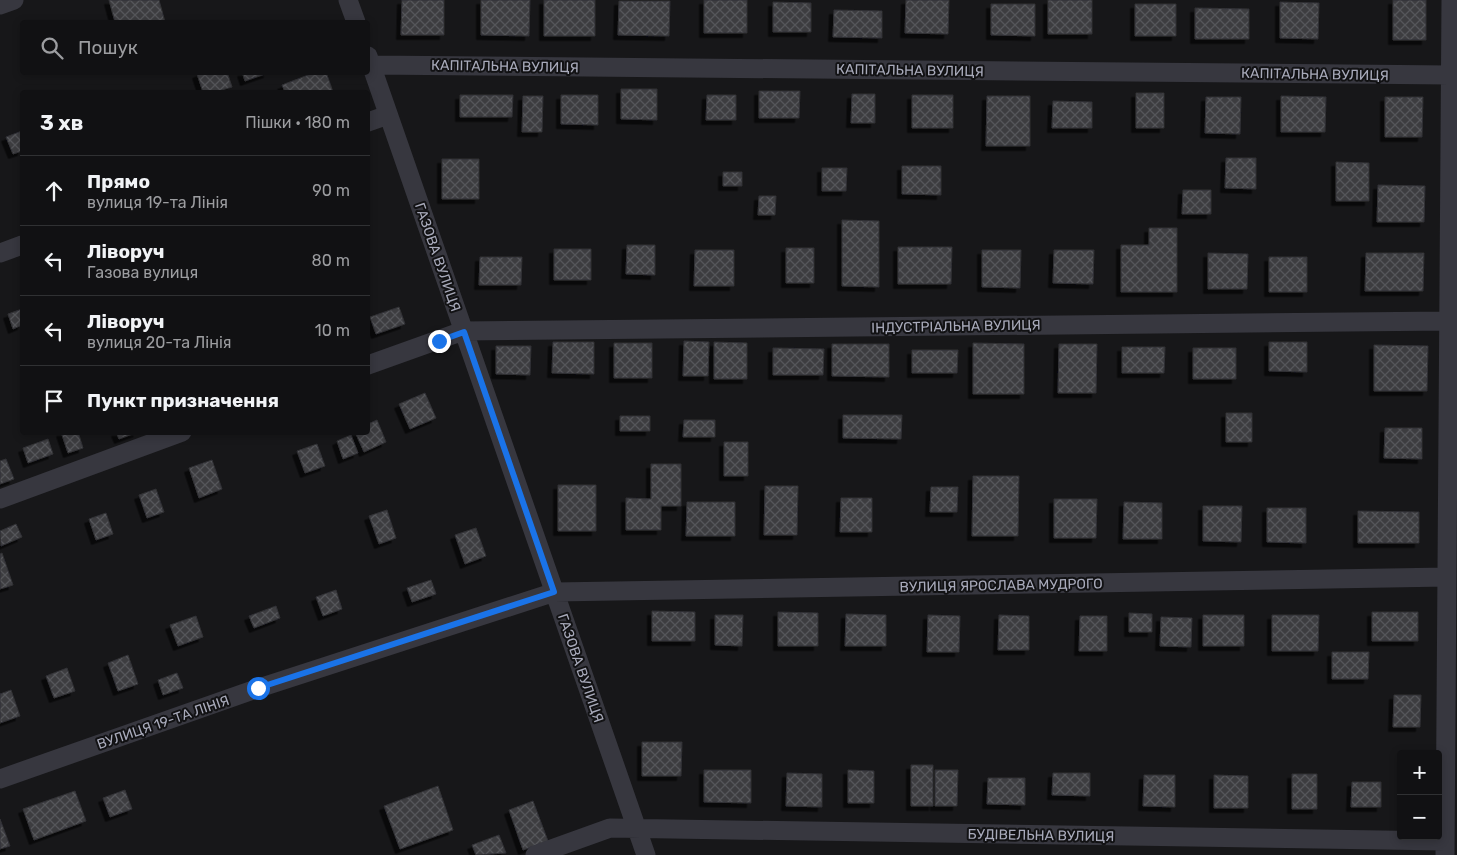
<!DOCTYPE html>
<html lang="uk">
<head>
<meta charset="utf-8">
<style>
  body { margin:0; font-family:Rubik,sans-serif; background:#1e1f21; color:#f1f3f6 }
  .controls { position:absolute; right:15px; bottom:15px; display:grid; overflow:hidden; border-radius:5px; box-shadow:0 2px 8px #0003 }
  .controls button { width:45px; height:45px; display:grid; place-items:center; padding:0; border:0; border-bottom:1px solid #303133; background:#111113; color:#f1f3f6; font:25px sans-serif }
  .stop { position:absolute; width:15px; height:15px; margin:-11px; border:4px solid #1a73e8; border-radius:50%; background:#fff }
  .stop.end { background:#1a73e8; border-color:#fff; box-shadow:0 1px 5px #0008 }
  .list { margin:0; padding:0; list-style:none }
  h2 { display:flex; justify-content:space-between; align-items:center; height:65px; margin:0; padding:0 20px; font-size:21px }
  h2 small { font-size:16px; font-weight:400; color:#9c9da0 }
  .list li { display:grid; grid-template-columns:32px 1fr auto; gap:15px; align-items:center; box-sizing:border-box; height:70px; padding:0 20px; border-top:1px solid #303133 }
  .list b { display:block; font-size:19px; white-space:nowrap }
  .list p { margin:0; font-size:16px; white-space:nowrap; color:#9c9da0 }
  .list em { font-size:16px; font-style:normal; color:#9c9da0 }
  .icon { flex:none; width:28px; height:28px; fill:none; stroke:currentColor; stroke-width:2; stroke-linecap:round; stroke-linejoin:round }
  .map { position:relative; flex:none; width:1457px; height:855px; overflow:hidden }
  .search { position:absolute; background:#111113; box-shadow:0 2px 8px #0003; left:20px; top:20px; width:350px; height:55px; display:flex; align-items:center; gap:12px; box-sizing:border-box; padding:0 18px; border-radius:5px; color:#9c9da0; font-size:19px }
  .panel { position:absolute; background:#111113; box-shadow:0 2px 8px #0003; left:20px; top:90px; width:350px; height:345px; border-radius:5px }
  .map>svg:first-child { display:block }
</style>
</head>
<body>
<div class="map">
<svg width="1457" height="855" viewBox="0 0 1457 855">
  <defs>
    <pattern id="building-cross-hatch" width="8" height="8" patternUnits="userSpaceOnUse" patternTransform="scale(1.25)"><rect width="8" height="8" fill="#3c3c41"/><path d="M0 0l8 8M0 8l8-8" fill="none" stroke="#55565a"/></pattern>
    <filter id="shadow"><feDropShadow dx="-4.5" dy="4.5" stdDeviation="0" flood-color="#0009"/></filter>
  </defs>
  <rect width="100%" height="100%" fill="#171719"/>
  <path fill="url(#building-cross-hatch)" stroke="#313135" filter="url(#shadow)" d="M 109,0 L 159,0 L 165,22 L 115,22 Z
    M 402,0 L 444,0 L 444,35 L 401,35 Z
    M 481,0 L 530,0 L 529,36 L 481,35 Z
    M 544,0 L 595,0 L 595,36 L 544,36 Z
    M 704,0 L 747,0 L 747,33 L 704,33 Z
    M 906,0 L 949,0 L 948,34 L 905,33 Z
    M 1048,0 L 1092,0 L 1092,34 L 1048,34 Z
    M 1393,0 L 1426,0 L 1426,40 L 1393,40 Z
    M 619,1 L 670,1 L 669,36 L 618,35 Z
    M 773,2 L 811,3 L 811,32 L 773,32 Z
    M 1280,2 L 1319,3 L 1318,39 L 1280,38 Z
    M 991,4 L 1035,4 L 1035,36 L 991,35 Z
    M 1135,4 L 1176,4 L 1176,36 L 1135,36 Z
    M 1195,8 L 1249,9 L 1249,39 L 1195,39 Z
    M 834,10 L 882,11 L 882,38 L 833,37 Z
    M 202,72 L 227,72 L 232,87 L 215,92 L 203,92 L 197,74 Z
    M 242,72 L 268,72 L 268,73 L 245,81 Z
    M 316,72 L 326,72 L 333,92 L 285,92 L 282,85 Z
    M 621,89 L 657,89 L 657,120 L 621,119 Z
    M 759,91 L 800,91 L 799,118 L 759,118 Z
    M 1136,93 L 1164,93 L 1164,128 L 1136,128 Z
    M 852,94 L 875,94 L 875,123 L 851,123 Z
    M 460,95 L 513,95 L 512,117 L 460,117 Z
    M 561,95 L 598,95 L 598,125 L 561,124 Z
    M 707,95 L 736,95 L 736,120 L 706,120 Z
    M 912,95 L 953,95 L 953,128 L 912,128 Z
    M 523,96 L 543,96 L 542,132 L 522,132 Z
    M 987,96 L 1030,96 L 1030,146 L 986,146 Z
    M 1281,96 L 1326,97 L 1325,132 L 1281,132 Z
    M 1206,97 L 1241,97 L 1240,134 L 1205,133 Z
    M 1385,97 L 1423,97 L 1422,137 L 1385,137 Z
    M 1053,101 L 1092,102 L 1092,128 L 1052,128 Z
    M 22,131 L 22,151 L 13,154 L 6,137 Z
    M 1226,158 L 1256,158 L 1256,189 L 1225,188 Z
    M 442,159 L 479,159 L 479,199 L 442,199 Z
    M 1336,162 L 1369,163 L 1369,201 L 1336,201 Z
    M 902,166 L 941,166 L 941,195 L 902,194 Z
    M 822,168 L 847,168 L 846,191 L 822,191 Z
    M 723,172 L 742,172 L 742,186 L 723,186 Z
    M 1378,185 L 1425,186 L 1424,222 L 1377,222 Z
    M 1183,190 L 1211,190 L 1211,214 L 1182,214 Z
    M 759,196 L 776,196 L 775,215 L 758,215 Z
    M 842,220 L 879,221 L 879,287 L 842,286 Z
    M 1149,228 L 1177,228 L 1177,292 L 1121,292 L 1121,245 L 1149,245 Z
    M 627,245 L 655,245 L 655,275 L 626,274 Z
    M 898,247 L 952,247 L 951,284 L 898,284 Z
    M 786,248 L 814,248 L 814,283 L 786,283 Z
    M 554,249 L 591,249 L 591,280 L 554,280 Z
    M 695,250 L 734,250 L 734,286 L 694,286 Z
    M 982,250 L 1021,250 L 1020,288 L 982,287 Z
    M 1054,250 L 1094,250 L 1093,284 L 1053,283 Z
    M 1208,253 L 1248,254 L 1247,289 L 1208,289 Z
    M 1366,253 L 1424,253 L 1423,291 L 1365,291 Z
    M 480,257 L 522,257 L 521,285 L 479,285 Z
    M 1269,257 L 1307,257 L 1307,292 L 1269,292 Z
    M 399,307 L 405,324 L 376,334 L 370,317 Z
    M 22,309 L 22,325 L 13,329 L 8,314 Z
    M 684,341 L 709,342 L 708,376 L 683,376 Z
    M 553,342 L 594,342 L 594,374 L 552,373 Z
    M 714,342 L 747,343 L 747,379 L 714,379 Z
    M 1269,342 L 1307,342 L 1307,372 L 1269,371 Z
    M 614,343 L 652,343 L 652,378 L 614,378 Z
    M 973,343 L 1024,344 L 1024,394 L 973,394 Z
    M 832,344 L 889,344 L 889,377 L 832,376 Z
    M 1059,344 L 1097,344 L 1096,393 L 1058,393 Z
    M 1374,345 L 1428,346 L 1427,391 L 1374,391 Z
    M 496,346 L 531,346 L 530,375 L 496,374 Z
    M 1122,347 L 1165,347 L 1164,373 L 1122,373 Z
    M 773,348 L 824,349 L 823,375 L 773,375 Z
    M 1193,348 L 1236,348 L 1236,379 L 1193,379 Z
    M 912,350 L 958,350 L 957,373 L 912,373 Z
    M 425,393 L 436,418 L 410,429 L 399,404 Z
    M 1226,413 L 1252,413 L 1252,442 L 1226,442 Z
    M 843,415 L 902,415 L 901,439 L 843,438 Z
    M 620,416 L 650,416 L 650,431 L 620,431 Z
    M 377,420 L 386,442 L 364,452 L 355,432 L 368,432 L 368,424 Z
    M 684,420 L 715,420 L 715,437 L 683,437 Z
    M 1385,428 L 1422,428 L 1422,459 L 1384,458 Z
    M 61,432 L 78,432 L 83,448 L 68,453 Z
    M 116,432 L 138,432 L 119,439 Z
    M 351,435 L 358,453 L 343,459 L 337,441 Z
    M 48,439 L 53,454 L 28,463 L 23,448 Z
    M 724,442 L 748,442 L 748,476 L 724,476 Z
    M 317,444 L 325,466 L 305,473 L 297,451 Z
    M 6,459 L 14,479 L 0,484 L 0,461 Z
    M 212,460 L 222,489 L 199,498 L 189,468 Z
    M 651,464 L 681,464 L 681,506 L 661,506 L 661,530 L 626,530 L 626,498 L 651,499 Z
    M 973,476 L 1019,476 L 1018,536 L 972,536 Z
    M 558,485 L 596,485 L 596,531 L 558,531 Z
    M 765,486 L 798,486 L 797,535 L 764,535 Z
    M 931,487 L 958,487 L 957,512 L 930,512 Z
    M 156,489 L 164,512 L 147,518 L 139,495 Z
    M 841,498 L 872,498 L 872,532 L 840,532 Z
    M 1054,499 L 1097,499 L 1096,538 L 1054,538 Z
    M 687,502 L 735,502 L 735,536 L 686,536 Z
    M 1124,502 L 1162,503 L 1162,539 L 1123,539 Z
    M 1203,506 L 1242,506 L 1241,542 L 1203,541 Z
    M 1267,508 L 1306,508 L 1306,543 L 1267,542 Z
    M 387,510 L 396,538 L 379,544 L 369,516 Z
    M 1358,511 L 1419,512 L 1419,543 L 1358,543 Z
    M 106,513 L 113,534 L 96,540 L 89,519 Z
    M 16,524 L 22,537 L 1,546 L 0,531 Z
    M 476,528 L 486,556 L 465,564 L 455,535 Z
    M 2,553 L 13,585 L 0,589 L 0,554 Z
    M 431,580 L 436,594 L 412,602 L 407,588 Z
    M 336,590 L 342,609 L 323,616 L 316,597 Z
    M 276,606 L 280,618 L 254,628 L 249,616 Z
    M 652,611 L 695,612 L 695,641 L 652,641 Z
    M 778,612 L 818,613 L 818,646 L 778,646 Z
    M 1372,612 L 1418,612 L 1418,641 L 1372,641 Z
    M 1129,613 L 1152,614 L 1152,632 L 1129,632 Z
    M 846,614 L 886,615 L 886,646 L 845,646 Z
    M 715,615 L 743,615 L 742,646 L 715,645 Z
    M 928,615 L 960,616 L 959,652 L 927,652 Z
    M 999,615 L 1029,616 L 1029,650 L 998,650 Z
    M 1203,615 L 1244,615 L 1244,646 L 1203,646 Z
    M 1272,615 L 1319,615 L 1318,651 L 1272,651 Z
    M 196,616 L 203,637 L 178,646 L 170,625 Z
    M 1080,616 L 1107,616 L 1107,651 L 1079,651 Z
    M 1161,617 L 1192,618 L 1191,647 L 1160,646 Z
    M 1332,652 L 1369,652 L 1368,679 L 1332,679 Z
    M 128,655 L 138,684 L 118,691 L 108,663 Z
    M 67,668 L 75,691 L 54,698 L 46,676 Z
    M 177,673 L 183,688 L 163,695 L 158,680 Z
    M 11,690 L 20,716 L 0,723 L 0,694 Z
    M 1394,695 L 1421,695 L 1420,727 L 1393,727 Z
    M 642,742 L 682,742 L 681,776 L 642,776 Z
    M 911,765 L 933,765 L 933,806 L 911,806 Z
    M 704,770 L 751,770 L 751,803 L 704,802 Z
    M 848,770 L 874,771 L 874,803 L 848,803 Z
    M 935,770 L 958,770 L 957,806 L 935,806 Z
    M 787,773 L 822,774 L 822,807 L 786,806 Z
    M 1053,773 L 1090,773 L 1090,796 L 1052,795 Z
    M 1292,774 L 1317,774 L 1317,809 L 1292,809 Z
    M 1144,775 L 1175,775 L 1175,807 L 1143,806 Z
    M 1214,775 L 1248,776 L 1248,808 L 1214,808 Z
    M 988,778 L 1025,778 L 1025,805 L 987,804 Z
    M 1352,782 L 1381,782 L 1381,807 L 1351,807 Z
    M 438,786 L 453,830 L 400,849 L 384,806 Z
    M 125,790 L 132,809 L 110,817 L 103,798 Z
    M 75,791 L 86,821 L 34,840 L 23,809 Z
    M 533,801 L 548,841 L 523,850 L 509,810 Z
    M 0,819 L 10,846 L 0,849 Z
    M 499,835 L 506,853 L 476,855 L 472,845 Z"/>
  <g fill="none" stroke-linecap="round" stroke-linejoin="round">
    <path stroke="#37373f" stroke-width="19" d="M 348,0 L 356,22
      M 0,5 L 14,0
      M 368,56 L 646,855
      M 371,65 L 1450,75
      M 368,122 L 388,115
      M 0,253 L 22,245
      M 368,365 L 463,331 L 1448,321
      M 0,499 L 182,432
      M 0,779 L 259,688 L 555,592 L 1447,577
      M 535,855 L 610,828 L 1445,841
      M 1445,855 L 1451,0"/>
  </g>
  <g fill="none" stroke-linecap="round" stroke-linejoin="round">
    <path stroke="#1a73e8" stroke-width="6" d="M 258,688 L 554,592 L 464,332 L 439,341"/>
  </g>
  <g text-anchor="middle" stroke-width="4" stroke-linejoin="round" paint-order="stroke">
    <g font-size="14" fill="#a8aaba" stroke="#121214">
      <text transform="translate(505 66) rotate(1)" y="5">КАПІТАЛЬНА ВУЛИЦЯ</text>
      <text transform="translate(910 70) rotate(1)" y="5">КАПІТАЛЬНА ВУЛИЦЯ</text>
      <text transform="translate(1315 74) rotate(1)" y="5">КАПІТАЛЬНА ВУЛИЦЯ</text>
      <text transform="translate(438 257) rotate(71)" y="5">ГАЗОВА ВУЛИЦЯ</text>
      <text transform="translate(956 326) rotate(-1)" y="5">ІНДУСТРІАЛЬНА ВУЛИЦЯ</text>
      <text transform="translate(1001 585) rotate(-1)" y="5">ВУЛИЦЯ ЯРОСЛАВА МУДРОГО</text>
      <text transform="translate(581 668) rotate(71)" y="5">ГАЗОВА ВУЛИЦЯ</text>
      <text transform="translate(163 722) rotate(-19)" y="5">ВУЛИЦЯ 19-ТА ЛІНІЯ</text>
      <text transform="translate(1041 835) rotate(1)" y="5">БУДІВЕЛЬНА ВУЛИЦЯ</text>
    </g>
  </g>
</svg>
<div class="controls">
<button>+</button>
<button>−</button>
</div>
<div class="stop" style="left:258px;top:688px"></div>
<div class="stop end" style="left:439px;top:341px"></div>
<div class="search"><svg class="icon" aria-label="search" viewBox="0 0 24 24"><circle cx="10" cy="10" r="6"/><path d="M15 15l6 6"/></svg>Пошук</div>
<section class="panel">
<h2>3 хв<small>Пішки · 180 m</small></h2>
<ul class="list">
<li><svg class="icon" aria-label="ahead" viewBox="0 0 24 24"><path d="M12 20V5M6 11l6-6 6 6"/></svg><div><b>Прямо</b><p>вулиця 19-та Лінія</p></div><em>90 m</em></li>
<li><svg class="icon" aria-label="left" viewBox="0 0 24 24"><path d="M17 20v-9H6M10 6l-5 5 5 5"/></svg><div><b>Ліворуч</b><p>Газова вулиця</p></div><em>80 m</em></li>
<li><svg class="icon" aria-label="left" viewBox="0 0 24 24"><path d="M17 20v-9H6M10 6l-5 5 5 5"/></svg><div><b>Ліворуч</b><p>вулиця 20-та Лінія</p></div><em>10 m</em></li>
<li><svg class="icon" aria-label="arrive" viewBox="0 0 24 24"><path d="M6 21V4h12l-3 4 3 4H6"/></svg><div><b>Пункт призначення</b></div></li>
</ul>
</section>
</div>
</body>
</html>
